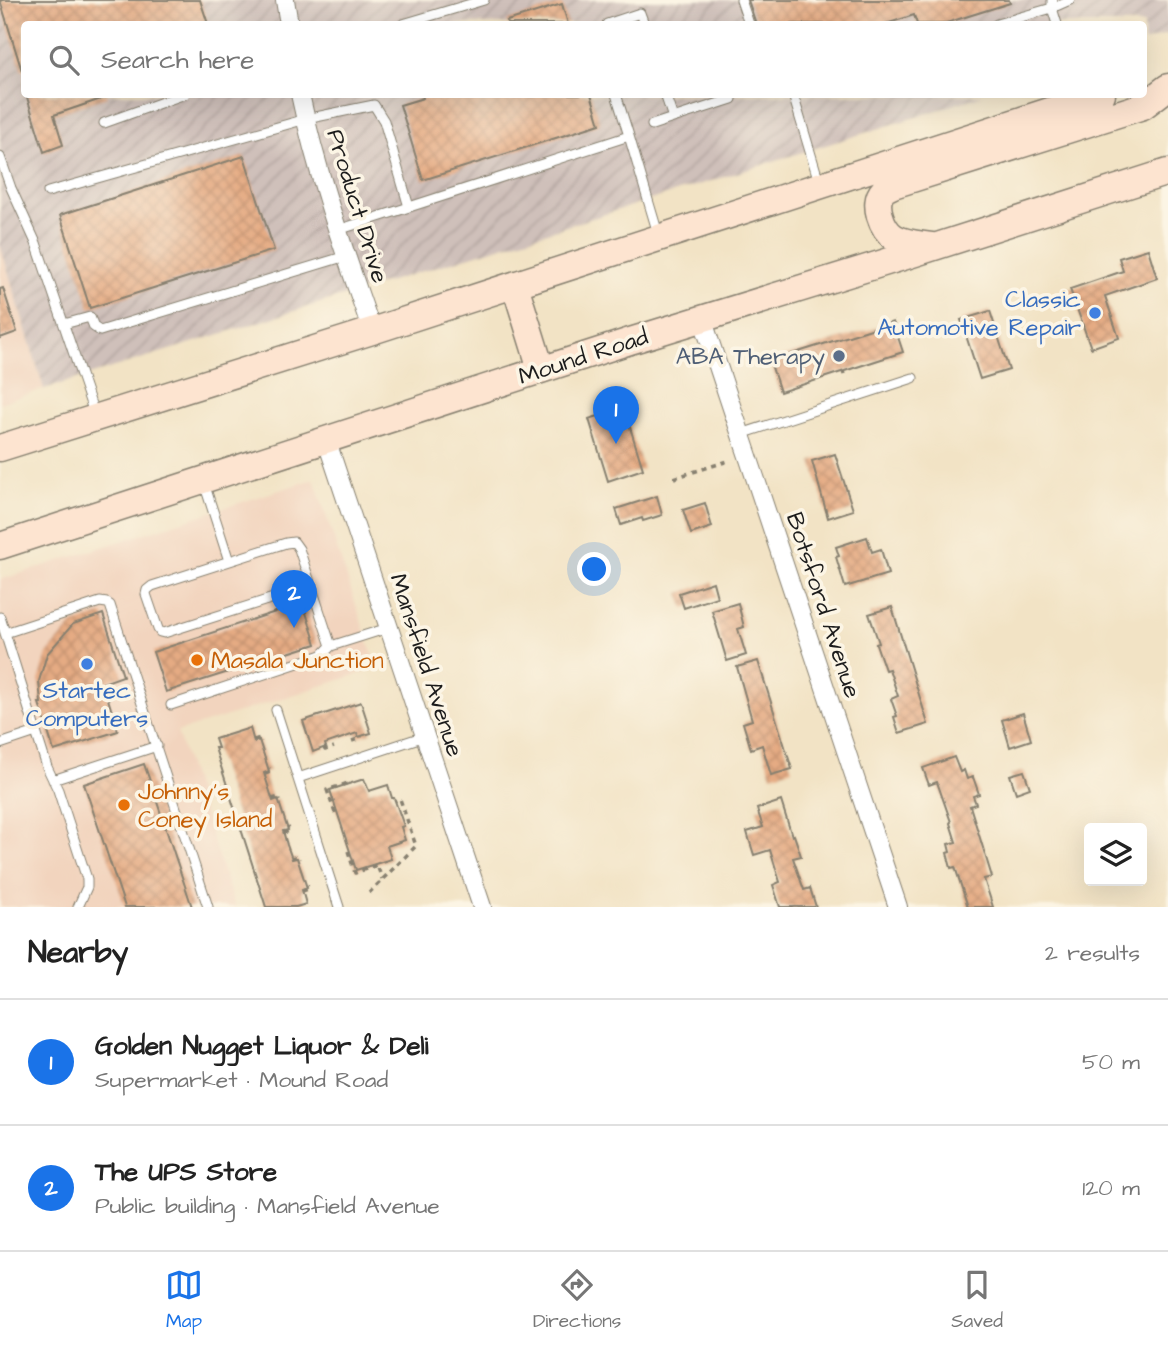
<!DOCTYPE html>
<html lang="en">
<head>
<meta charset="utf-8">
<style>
  body { margin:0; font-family:"Architects Daughter",sans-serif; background:#f6f6f6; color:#222 }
  .controls { position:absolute; right:21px; bottom:21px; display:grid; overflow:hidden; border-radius:7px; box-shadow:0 7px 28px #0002 }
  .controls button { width:63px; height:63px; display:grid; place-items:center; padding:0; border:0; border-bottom:2px solid #e0e0e0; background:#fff; color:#222; font:35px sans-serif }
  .you { position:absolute; left:595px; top:570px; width:24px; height:24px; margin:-18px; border:5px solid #fff; border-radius:50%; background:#1a73e8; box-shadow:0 0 0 10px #1a73e833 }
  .badge { display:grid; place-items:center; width:46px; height:46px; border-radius:50%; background:#1a73e8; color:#fff; font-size:23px; font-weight:700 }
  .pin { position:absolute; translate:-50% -58px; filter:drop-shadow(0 2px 4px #0008) }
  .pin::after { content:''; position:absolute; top:37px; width:24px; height:21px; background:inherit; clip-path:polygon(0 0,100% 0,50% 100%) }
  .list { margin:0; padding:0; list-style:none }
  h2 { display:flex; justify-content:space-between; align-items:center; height:91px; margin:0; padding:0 28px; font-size:30px }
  h2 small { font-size:23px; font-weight:400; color:#767676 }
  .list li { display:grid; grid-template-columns:46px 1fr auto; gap:21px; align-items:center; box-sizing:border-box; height:126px; padding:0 28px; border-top:2px solid #e0e0e0 }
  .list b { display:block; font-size:26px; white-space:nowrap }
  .list p { margin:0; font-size:23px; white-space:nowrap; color:#767676 }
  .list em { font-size:23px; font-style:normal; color:#767676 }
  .icon { flex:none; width:38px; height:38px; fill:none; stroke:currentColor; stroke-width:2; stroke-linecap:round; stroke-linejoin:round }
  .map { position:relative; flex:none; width:1168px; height:907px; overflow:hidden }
  .search { position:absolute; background:#fff; box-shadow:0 7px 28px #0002; left:21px; right:21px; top:21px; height:77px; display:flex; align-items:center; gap:18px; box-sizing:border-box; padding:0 24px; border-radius:7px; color:#767676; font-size:26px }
  .sheet { height:343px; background:#fff }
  nav { display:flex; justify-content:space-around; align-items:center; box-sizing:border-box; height:98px; border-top:2px solid #e0e0e0; background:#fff; font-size:19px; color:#767676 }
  nav a { display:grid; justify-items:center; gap:4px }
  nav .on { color:#1a73e8 }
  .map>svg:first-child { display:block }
</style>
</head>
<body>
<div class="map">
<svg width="1168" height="907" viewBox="0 0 1168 907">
  <defs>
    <pattern id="industrial-furrows" width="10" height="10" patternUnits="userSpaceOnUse" patternTransform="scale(1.75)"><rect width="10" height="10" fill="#cfc0ba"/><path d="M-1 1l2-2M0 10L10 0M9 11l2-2" fill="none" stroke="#b1a49f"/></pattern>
    <pattern id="building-cross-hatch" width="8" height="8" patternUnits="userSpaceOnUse" patternTransform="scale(1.75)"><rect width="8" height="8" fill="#e5ab83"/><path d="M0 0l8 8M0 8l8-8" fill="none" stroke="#c49371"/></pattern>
  </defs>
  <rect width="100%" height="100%" fill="#fcf5e5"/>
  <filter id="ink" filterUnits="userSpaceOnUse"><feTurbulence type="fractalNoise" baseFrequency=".0143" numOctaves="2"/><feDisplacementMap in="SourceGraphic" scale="14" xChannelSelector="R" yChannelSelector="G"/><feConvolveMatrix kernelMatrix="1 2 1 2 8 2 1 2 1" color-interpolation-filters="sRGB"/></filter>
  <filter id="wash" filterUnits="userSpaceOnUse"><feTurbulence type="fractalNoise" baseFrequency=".00686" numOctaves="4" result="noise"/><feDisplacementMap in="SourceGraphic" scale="28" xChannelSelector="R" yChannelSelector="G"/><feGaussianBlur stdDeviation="1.57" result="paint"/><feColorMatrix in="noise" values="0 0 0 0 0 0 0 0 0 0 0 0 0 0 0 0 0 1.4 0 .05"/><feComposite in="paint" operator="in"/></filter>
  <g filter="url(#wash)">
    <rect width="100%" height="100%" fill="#f2e3c5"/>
    <path fill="#f2d4be" d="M 0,245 L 44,389 L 0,403 Z
      M 314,479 L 377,668 L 177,732 L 235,907 L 0,907 L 0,580 Z"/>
    <path fill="url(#industrial-furrows)" d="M 0,0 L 1168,0 L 1168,34 L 1144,42 L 1144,24 L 24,24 L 24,94 L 983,95 L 922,115 L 44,389 L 0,245 Z"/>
    <g id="blocks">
      <path fill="url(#building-cross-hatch)" d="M 0,0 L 200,0 L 208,24 L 24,24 L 24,71 L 22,71 Z
        M 748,0 L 1009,0 L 1010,3 L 943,24 L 917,24 L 914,15 L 886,24 L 756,24 Z
        M 562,4 L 568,24 L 508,24 L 507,21 Z
        M 26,94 L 107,94 L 107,97 L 54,115 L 63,145 L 44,152 Z
        M 422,94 L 591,94 L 600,124 L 423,180 L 400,105 L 423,98 Z
        M 244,156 L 274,250 L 90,308 L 60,215 Z
        M 1148,249 L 1157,278 L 1105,296 L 1119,338 L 1091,348 L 1070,289 L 1123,271 L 1119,258 Z
        M 3,288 L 17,332 L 0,338 L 0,289 Z
        M 990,311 L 1009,370 L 980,379 L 961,320 Z
        M 893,322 L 903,352 L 780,392 L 770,361 Z
        M 624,408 L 643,469 L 608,481 L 589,419 Z
        M 835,454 L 853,510 L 828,518 L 812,461 Z
        M 657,496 L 662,515 L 643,521 L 642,518 L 621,525 L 616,509 Z
        M 705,503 L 712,527 L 691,534 L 683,510 Z
        M 867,537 L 872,552 L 881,549 L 888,574 L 845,587 L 836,557 L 839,556 L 836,547 Z
        M 713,582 L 717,597 L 684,608 L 679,593 Z
        M 303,603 L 316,644 L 166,692 L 153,652 Z
        M 738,603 L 744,627 L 738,629 L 746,655 L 727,661 L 712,611 Z
        M 892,607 L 928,724 L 899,733 L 894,717 L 897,716 L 891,699 L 898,696 L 889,669 L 885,670 L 876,644 L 879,643 L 869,614 Z
        M 103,614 L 123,676 L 103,683 L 118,731 L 54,751 L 39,703 L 41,703 L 39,681 L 47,654 L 73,624 Z
        M 758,661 L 792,769 L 771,775 L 762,745 L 751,749 L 743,723 L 752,720 L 737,667 Z
        M 361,702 L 371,733 L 358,737 L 357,733 L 325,744 L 326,747 L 313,752 L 303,721 Z
        M 1023,713 L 1031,740 L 1010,747 L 1002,720 Z
        M 250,728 L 254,742 L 259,740 L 269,771 L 264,773 L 273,801 L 278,799 L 288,830 L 283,831 L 287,845 L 292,859 L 297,858 L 307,888 L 302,890 L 306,904 L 296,907 L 266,907 L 215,748 L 218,748 L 215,739 Z
        M 954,757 L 960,772 L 964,770 L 967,779 L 973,777 L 979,794 L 973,796 L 976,804 L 970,806 L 992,877 L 984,879 L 993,907 L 968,907 L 955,867 L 951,868 L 947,853 L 950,852 L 948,844 L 956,842 L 950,823 L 951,822 L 937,782 L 929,785 L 923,768 Z
        M 144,764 L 150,781 L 192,907 L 125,907 L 84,784 Z
        M 1024,771 L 1030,788 L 1016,793 L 1010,775 Z
        M 364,779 L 369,791 L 388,785 L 392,798 L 394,798 L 404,826 L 401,827 L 405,840 L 387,846 L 391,859 L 356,870 L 330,790 Z
        M 781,801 L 792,836 L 794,835 L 801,856 L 793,858 L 804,890 L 810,888 L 816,907 L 780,907 L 773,885 L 780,882 L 770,850 L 754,855 L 747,832 L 763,827 L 757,809 Z"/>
    </g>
  </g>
  <g filter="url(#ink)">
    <use href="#blocks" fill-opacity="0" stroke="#878070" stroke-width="2"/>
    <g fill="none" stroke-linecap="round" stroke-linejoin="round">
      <defs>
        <path id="lane" d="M 741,0 L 749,24
          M 1052,0 L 1052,8 L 1070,0
          M 403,24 L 484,0
          M 607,24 L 640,13 L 644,24
          M 997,24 L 1052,8 L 1057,24
          M 616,94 L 629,136
          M 796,94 L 794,98 L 820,185
          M 673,118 L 732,99
          M 104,123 L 185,94
          M 652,125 L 673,118 L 665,94
          M 0,157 L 11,188 L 36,243 L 95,416
          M 48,192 L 306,119 L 374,105 L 384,121 L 409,207
          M 338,230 L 629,136 L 659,237
          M 64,324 L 90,317 L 94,327 L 100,331 L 346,256
          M 741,434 L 913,378
          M 204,483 L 229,561
          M 311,586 L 164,633 L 160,632 L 158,629 L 146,594 L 147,590 L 152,586 L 286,543 L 294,542 L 299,549 L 331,646
          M 0,617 L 47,767 L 58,790 L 87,879 L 87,887 L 78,907
          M 5,633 L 100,602 L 107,603 L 110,605 L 208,907
          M 171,705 L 322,655 L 331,646 L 388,628
          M 276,710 L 339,907
          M 0,744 L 36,732
          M 298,778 L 425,736
          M 53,780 L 157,746"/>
        <path id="street" d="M 285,0 L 289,24
          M 300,94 C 317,175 345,253 372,331
          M 702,318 L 898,907
          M 326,439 L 482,907"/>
        <path id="secondary" d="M 933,246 C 920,244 905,244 894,237 C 882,229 872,203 883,191 C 885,188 890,187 893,185 L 1143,106 L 1168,87
          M 515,285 L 541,369
          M 0,448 L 372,331 L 1102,94
          M 0,546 L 630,341 L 906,256 L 1168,172"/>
      </defs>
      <use href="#lane" stroke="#878070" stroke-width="11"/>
      <use href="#street" stroke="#878070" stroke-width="20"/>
      <use href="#secondary" stroke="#878070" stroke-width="29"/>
      <path stroke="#878070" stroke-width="3.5" stroke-dasharray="5 5" stroke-linecap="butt" d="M 843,371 L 844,375
        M 625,414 L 628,413
        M 674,478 L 728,461
        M 254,740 L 260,738 L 261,742
        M 352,741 L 361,738 L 361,736
        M 324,748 L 325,750 L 334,747
        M 265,774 L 271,772 L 269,768
        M 272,799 L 279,797 L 280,801
        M 335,813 L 327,790 L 348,783 L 348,785
        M 283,833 L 290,831 L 288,827
        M 348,851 L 355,873 L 377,865 L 382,879
        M 291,858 L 298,856 L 299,859
        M 302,891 L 309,889 L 307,885
        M 369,893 L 416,846 L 400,799 L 395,801"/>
      <use href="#lane" stroke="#fff" stroke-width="9"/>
      <use href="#street" stroke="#fff" stroke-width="18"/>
      <use href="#secondary" stroke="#fde4d0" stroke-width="26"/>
    </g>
  </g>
  <g fill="#3f7fe0" stroke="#fcf5e5" stroke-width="2.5">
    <circle cx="1095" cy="313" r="7"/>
    <circle cx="87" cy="664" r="7"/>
  </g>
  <circle fill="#5c6f8a" stroke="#fcf5e5" stroke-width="2.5" cx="839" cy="356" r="7"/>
  <g fill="#e8710a" stroke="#fcf5e5" stroke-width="2.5">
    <circle cx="197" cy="660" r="7"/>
    <circle cx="124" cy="805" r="7"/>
  </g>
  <g text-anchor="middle" stroke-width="7" stroke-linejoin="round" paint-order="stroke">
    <g font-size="24" fill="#1c1c1c" stroke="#fcf5e5">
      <text transform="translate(358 206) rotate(73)" y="8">Product Drive</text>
      <text transform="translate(583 356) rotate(-18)" y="8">Mound Road</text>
      <text transform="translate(824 605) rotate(72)" y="8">Botsford Avenue</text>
      <text transform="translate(427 665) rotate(72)" y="8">Mansfield Avenue</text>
    </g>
    <g font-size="24" fill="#366cbe" stroke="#fcf5e5" text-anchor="end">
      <text x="1081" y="307">Classic<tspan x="1081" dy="28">Automotive Repair</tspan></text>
      <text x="87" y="698" text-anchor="middle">Startec<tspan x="87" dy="28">Computers</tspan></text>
    </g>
    <g font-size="24" fill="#4e5e75" stroke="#fcf5e5" text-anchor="end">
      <text x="825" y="364">ABA Therapy</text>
    </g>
    <g font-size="24" fill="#c56008" stroke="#fcf5e5" text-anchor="start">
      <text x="211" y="668">Masala Junction</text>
      <text x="138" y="799">Johnny's<tspan x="138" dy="28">Coney Island</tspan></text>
    </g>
  </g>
</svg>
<div class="controls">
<button><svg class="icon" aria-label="layers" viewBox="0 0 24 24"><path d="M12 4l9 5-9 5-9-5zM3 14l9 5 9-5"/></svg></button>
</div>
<div class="you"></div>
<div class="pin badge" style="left:616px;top:444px">1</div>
<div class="pin badge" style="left:294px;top:628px">2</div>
<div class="search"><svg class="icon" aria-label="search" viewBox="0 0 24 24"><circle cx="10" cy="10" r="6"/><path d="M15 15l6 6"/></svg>Search here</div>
</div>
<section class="sheet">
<h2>Nearby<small>2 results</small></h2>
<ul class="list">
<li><span class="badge">1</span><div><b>Golden Nugget Liquor &amp; Deli</b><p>Supermarket · Mound Road</p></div><em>50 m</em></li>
<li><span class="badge">2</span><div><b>The UPS Store</b><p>Public building · Mansfield Avenue</p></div><em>120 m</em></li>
</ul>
</section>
<nav>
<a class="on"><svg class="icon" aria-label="map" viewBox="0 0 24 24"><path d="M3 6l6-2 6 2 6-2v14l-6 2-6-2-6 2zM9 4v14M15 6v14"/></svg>Map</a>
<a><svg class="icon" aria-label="directions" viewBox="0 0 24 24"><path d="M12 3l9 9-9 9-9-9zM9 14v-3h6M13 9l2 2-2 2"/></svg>Directions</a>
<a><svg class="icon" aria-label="saved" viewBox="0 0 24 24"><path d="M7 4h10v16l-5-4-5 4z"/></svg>Saved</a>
</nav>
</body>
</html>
